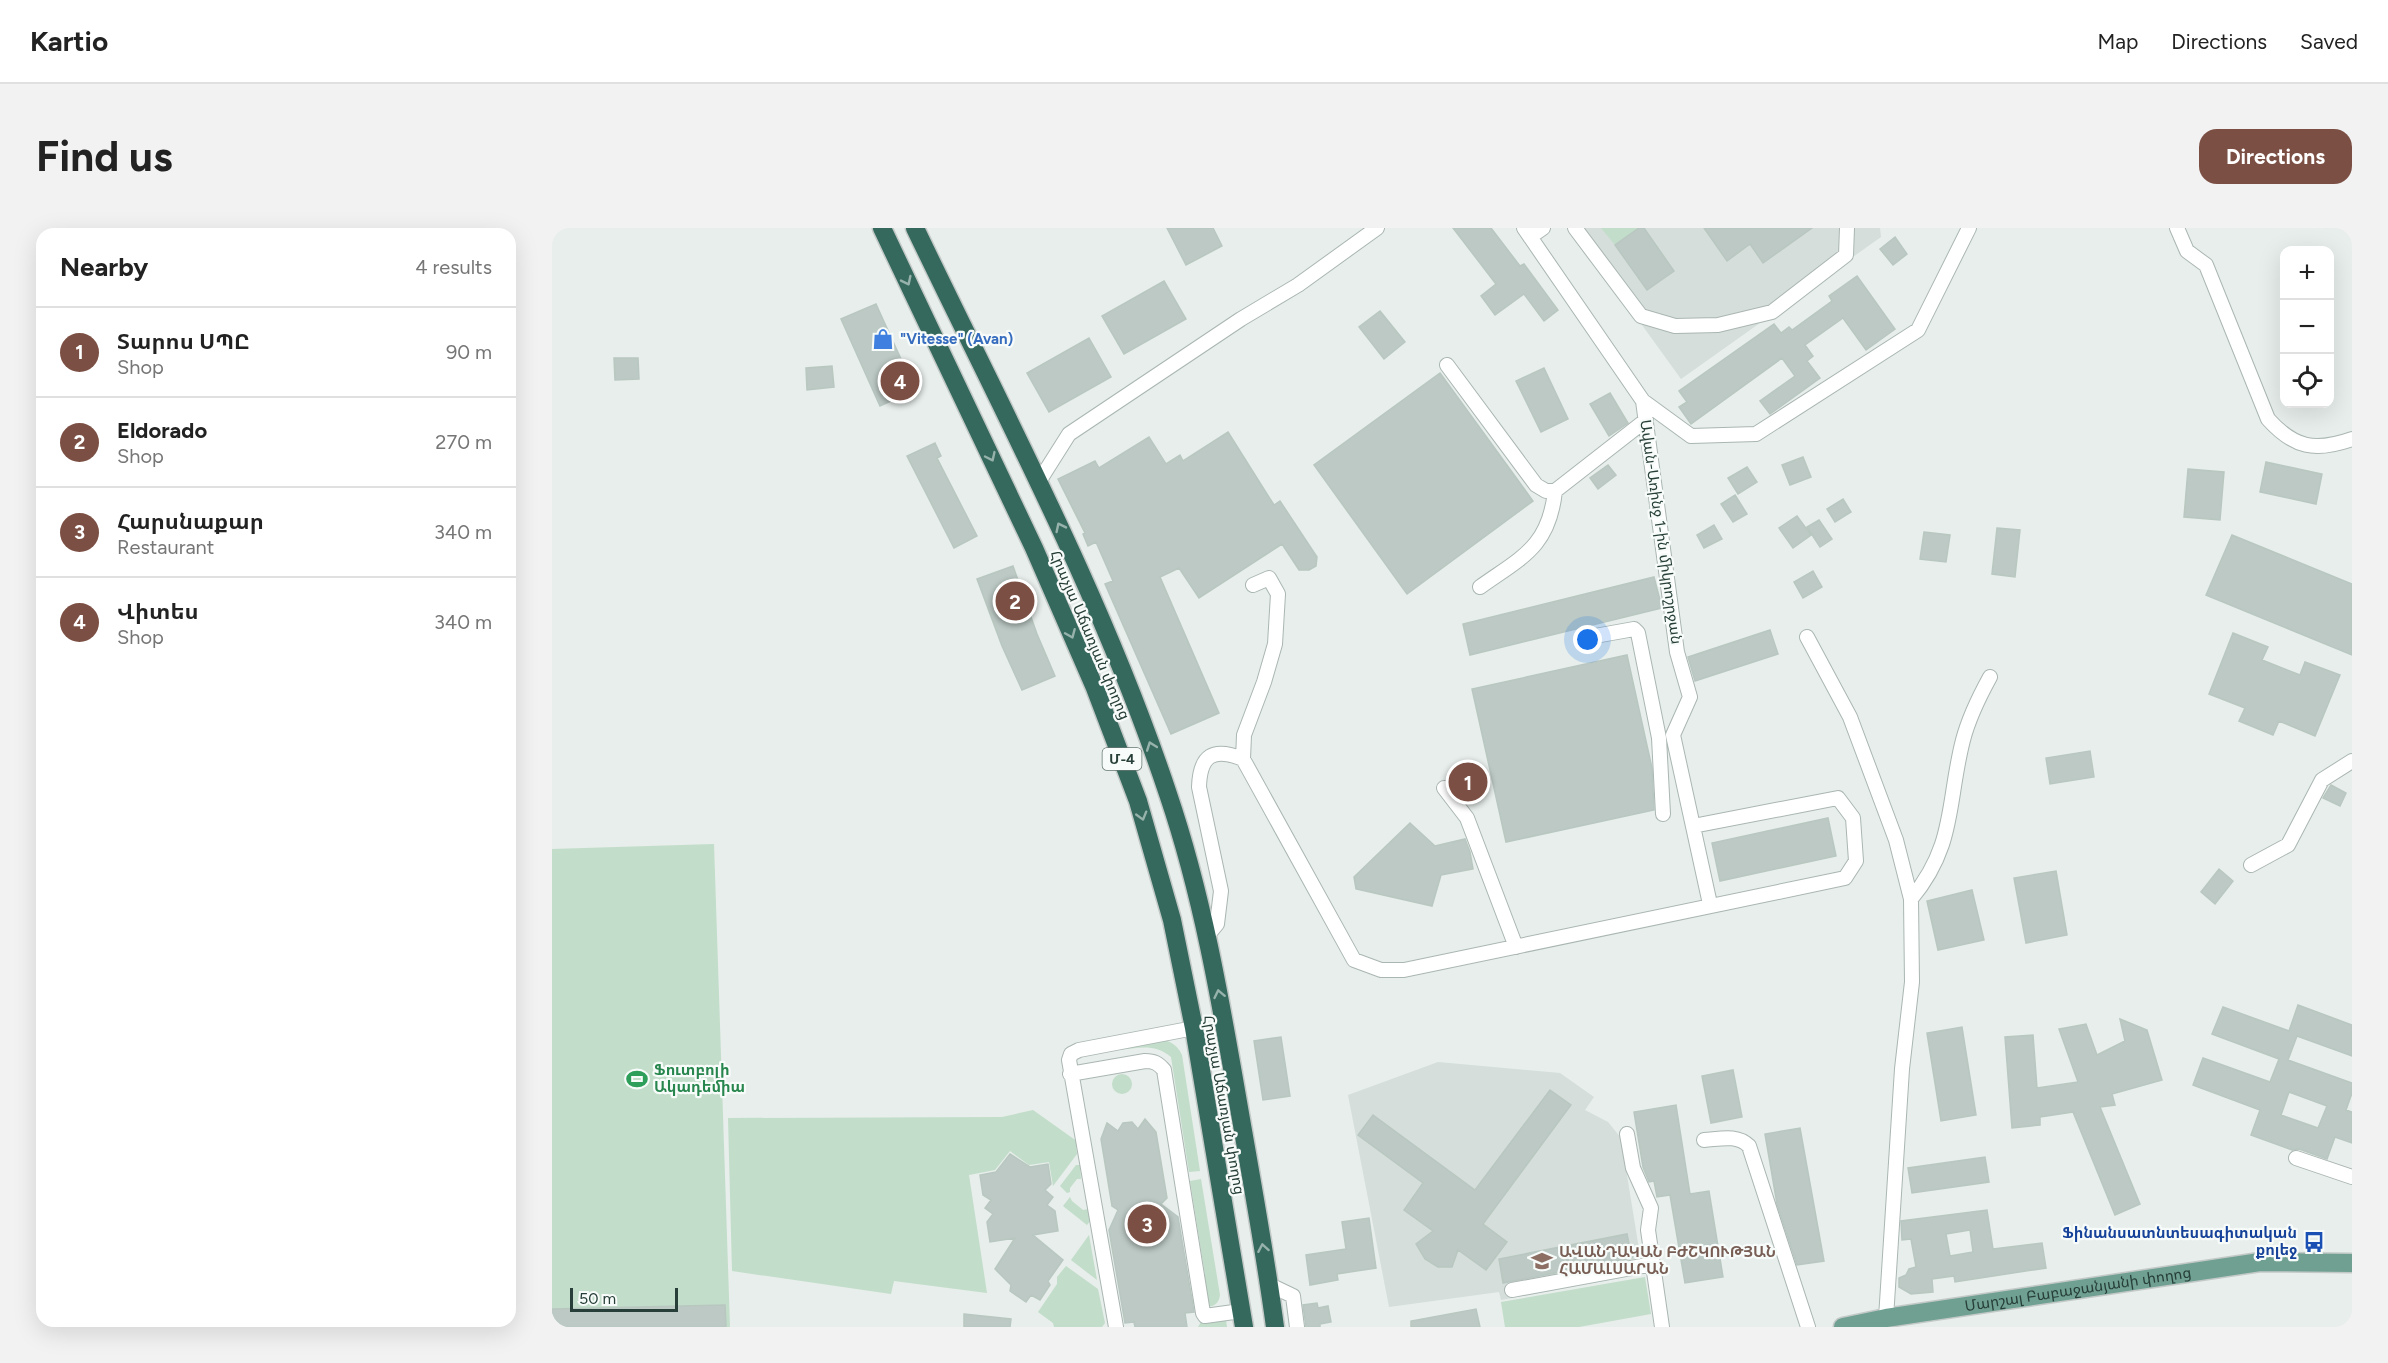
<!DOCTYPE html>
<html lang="en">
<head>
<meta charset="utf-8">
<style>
  body { margin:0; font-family:Figtree,"Noto Sans Armenian",sans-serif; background:#f2f2f2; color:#222 }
  .controls { position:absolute; right:18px; top:18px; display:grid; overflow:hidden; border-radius:12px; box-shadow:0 6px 24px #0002 }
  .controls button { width:54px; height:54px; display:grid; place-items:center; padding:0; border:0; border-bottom:2px solid #e0e0e0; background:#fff; color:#222; font:30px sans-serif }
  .scale { position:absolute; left:18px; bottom:15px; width:108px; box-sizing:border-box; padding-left:6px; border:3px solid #273f38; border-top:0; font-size:16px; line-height:21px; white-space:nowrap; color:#273f38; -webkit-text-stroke:4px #f7fbf9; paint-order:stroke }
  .you { position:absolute; left:1036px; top:412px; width:21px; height:21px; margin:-15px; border:4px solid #fff; border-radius:50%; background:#1a73e8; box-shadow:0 0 0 9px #1a73e833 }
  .badge { display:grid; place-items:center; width:39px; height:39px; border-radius:50%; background:#7b4f43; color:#fff; font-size:20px; font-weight:700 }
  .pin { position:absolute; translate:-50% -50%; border:3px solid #fff; box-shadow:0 2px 6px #0006 }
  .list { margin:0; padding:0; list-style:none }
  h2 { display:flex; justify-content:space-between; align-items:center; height:78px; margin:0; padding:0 24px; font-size:26px }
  h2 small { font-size:20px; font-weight:400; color:#767676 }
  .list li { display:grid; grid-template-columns:39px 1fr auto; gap:18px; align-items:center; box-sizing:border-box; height:90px; padding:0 24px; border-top:2px solid #e0e0e0 }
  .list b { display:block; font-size:22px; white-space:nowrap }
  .list p { margin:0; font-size:20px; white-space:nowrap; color:#767676 }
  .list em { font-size:20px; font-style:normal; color:#767676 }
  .icon { flex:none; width:33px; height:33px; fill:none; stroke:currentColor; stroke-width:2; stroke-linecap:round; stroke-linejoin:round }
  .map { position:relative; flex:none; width:1800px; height:1099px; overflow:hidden; border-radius:18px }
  header { display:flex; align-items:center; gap:36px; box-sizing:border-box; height:84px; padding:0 30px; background:#fff; border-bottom:2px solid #e0e0e0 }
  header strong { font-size:28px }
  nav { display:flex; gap:33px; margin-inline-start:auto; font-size:21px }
  .intro { display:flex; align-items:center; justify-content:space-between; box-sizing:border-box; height:144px; padding:0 36px }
  h1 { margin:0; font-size:42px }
  .button { padding:15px 27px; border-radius:18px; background:#7b4f43; color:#fff; font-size:21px; font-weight:700 }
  main { display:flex; gap:36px; padding:0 36px }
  aside { flex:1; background:#fff; border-radius:18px; box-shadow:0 6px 24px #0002 }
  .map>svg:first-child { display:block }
</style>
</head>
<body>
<header>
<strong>Kartio</strong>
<nav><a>Map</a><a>Directions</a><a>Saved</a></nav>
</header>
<div class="intro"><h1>Find us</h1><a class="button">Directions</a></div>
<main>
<aside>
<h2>Nearby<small>4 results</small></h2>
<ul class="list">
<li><span class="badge">1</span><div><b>Տարոս ՍՊԸ</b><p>Shop</p></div><em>90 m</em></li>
<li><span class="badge">2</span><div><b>Eldorado</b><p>Shop</p></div><em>270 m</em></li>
<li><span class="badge">3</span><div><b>Հարսնաքար</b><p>Restaurant</p></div><em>340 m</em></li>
<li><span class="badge">4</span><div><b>Վիտես</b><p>Shop</p></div><em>340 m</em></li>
</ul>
</aside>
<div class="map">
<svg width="1800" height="1099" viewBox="0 0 1800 1099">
  <rect width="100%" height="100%" fill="#e7eeeb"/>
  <path fill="#d5deda" d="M 1020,0 L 1328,0 L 1329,9 L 1129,151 Z
    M 886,834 L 1008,845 L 1042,869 L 1033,882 L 1056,894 L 1069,910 L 1091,1046 L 949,1072 L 947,1064 L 837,1079 L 796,867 Z"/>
  <path fill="#c2ddc9" d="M 1049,0 L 1087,0 L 1063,17 Z
    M 162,616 L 178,1099 L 0,1099 L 0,621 Z
    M 602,810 C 615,812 624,814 630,827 L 648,943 L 637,944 L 619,829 C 603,815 586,820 566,822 Z
    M560 856a10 10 0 1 1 20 0a10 10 0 1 1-20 0Z
    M 481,882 L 526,914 L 524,917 L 525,926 L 501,958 L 497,934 L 477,937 L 458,923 L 443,942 L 417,947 L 435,1065 L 342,1053 L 339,1066 L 180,1043 L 176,890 L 450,889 Z
    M 524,937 L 528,937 L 529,951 L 525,951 L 518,960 L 518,964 L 515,965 L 508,958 Z
    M 649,951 L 668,1067 C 666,1080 658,1078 647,1080 L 641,1076 L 640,1071 L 653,1047 L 638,953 Z
    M 518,969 L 520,973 L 531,982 L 537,981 L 538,993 L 535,997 L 511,978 Z
    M 537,1007 L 545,1052 L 519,1032 Z
    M 514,1038 L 546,1061 L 553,1095 L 550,1099 L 502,1099 L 501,1095 L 486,1084 L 505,1056 L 505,1049 Z
    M 1093,1049 L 1099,1086 L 1027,1099 L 953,1099 L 949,1074 Z
    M 670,1091 L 674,1092 L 675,1099 L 646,1099 L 649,1094 Z"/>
  <path fill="#bcc9c4" stroke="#b9c7c1" stroke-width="1.5" fill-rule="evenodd" d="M 615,0 L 661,0 L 670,18 L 634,37 Z
    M 901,0 L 939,0 L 968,38 L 972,36 L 1006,82 L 992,93 L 972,66 L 943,87 L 929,68 L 944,56 Z
    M 1087,0 L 1092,0 L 1122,43 L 1095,62 L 1063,17 Z
    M 1152,0 L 1260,0 L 1211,35 L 1198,16 L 1175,33 Z
    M 1343,9 L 1355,26 L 1341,37 L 1328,21 Z
    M 1305,48 L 1343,101 L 1314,122 L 1291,90 L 1253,117 L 1261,128 L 1255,133 L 1268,150 L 1218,186 L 1208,173 L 1243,148 L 1230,130 L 1139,196 L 1127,179 L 1135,174 L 1127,163 L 1222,96 L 1229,105 L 1237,99 L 1240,102 L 1280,73 L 1277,68 Z
    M 612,53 L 634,91 L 572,126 L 550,88 Z
    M 324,76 L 363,162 L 328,178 L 289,91 Z
    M 828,83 L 853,114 L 832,131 L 807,99 Z
    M 537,110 L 559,149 L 497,184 L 475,145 Z
    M 62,130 L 86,130 L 87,151 L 63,152 Z
    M 280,138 L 282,159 L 255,162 L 254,140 Z
    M 992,140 L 1016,191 L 989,204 L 964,153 Z
    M 888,145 L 981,273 L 855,366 L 762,237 Z
    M 1058,165 L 1076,195 L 1057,208 L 1038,176 Z
    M 676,204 L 722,277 L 728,273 L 765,329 L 764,338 L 757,342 L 747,342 L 730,316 L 647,370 L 627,340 L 608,349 L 667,485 L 619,506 L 553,356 L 561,353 L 544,314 L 536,318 L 531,306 L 533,305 L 506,251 L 543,233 L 547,240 L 597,209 L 614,236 L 628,227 L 631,233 Z
    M 383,215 L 389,228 L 385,230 L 425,308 L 402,320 L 355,228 Z
    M 1251,229 L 1259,249 L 1238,257 L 1230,237 Z
    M 1714,234 L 1770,246 L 1764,276 L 1708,264 Z
    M 1056,237 L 1064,247 L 1046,261 L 1038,250 Z
    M 1195,239 L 1205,254 L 1186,266 L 1176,250 Z
    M 1636,241 L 1672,244 L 1668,292 L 1632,289 Z
    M 1183,267 L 1195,286 L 1181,294 L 1169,276 Z
    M 1291,271 L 1299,284 L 1283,294 L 1275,281 Z
    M 1245,288 L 1259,307 L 1241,320 L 1227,300 Z
    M 1267,292 L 1280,311 L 1268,319 L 1255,299 Z
    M 1162,297 L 1170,311 L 1152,320 L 1145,307 Z
    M 1445,300 L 1468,302 L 1463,349 L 1440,346 Z
    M 1372,304 L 1398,307 L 1394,334 L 1368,331 Z
    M 1680,307 L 1800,356 L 1800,427 L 1654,367 Z
    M 461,338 L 485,406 L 503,448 L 470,462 L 450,418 L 425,351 Z
    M 1261,343 L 1270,359 L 1251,370 L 1242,354 Z
    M 1102,349 L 1110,380 L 918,427 L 911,396 Z
    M 1218,402 L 1226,426 L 1143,453 L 1136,429 Z
    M 1681,405 L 1716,419 L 1710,432 L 1748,447 L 1753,434 L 1788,447 L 1763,508 L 1727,493 L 1721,507 L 1687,493 L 1693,480 L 1657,466 Z
    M 1075,427 L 1100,540 L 1102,582 L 954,614 L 920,461 Z
    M 1538,523 L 1542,549 L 1498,556 L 1494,530 Z
    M 1779,557 L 1794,565 L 1788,578 L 1771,570 Z
    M 1276,590 L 1284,628 L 1168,653 L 1160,615 Z
    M 858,595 L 883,618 L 913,611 L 918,624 L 921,641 L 889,647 L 880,678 L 804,661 L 802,649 Z
    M 1667,641 L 1681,653 L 1663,676 L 1649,664 Z
    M 1504,643 L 1515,707 L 1474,715 L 1462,650 Z
    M 1420,662 L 1432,712 L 1386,722 L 1375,673 Z
    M 1746,777 L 1800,797 L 1800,828 L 1745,808 L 1736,832 L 1800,855 L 1800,865 L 1794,882 L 1800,884 L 1800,915 L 1783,909 L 1775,931 L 1747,921 L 1740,922 L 1699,907 L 1708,882 L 1641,857 L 1651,830 L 1718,854 L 1727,831 L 1660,806 L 1671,779 L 1737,803 ZM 1737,864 L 1775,878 L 1766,900 L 1729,887 Z
    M 1568,791 L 1595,802 L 1610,852 L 1560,866 L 1563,877 L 1548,879 L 1588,976 L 1563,987 L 1521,884 L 1488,889 L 1488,897 L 1460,900 L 1453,809 L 1481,807 L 1485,860 L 1526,854 L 1507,801 L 1534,796 L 1545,827 L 1573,813 Z
    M 1410,799 L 1424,887 L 1389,893 L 1375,805 Z
    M 729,809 L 738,868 L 711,872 L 702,813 Z
    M 1181,842 L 1190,889 L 1159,895 L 1150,848 Z
    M 998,862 L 1019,877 L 931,996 L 955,1014 L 934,1042 L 906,1022 L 900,1039 L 886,1039 L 873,1031 L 864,1016 L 881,1003 L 852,982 L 871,955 L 806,907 L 821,887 L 923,962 Z
    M 1124,877 L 1138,966 L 1157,963 L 1171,1049 L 1133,1055 L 1118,967 L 1105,969 L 1102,953 L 1097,954 L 1091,939 L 1082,884 Z
    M 593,891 L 604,904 L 615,970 L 609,976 L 626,989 L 642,1084 L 633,1085 L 635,1099 L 583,1099 L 582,1094 L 573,1095 L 557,1002 L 566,982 L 560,978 L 549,911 L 555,895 L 566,903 L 571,895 L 580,894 L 586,901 Z
    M 1248,900 L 1272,1033 L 1245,1037 L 1225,976 L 1213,906 Z
    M 458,926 L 478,939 L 496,936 L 499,956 L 493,962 L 501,969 L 495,977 L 503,983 L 506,1003 L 481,1007 L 511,1032 L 496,1053 L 498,1057 L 488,1072 L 479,1067 L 474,1074 L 458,1063 L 459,1057 L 443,1041 L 463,1010 L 438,1014 L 435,994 L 441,986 L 433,980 L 439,972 L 431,967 L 428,947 L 444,944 Z
    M 1433,929 L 1437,954 L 1360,965 L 1356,940 Z
    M 1435,982 L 1441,1021 L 1490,1015 L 1494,1040 L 1403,1054 L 1402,1048 L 1380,1051 L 1381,1064 L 1359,1066 L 1347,1059 L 1347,1050 L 1354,1047 L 1357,1041 L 1364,1039 L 1359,1011 L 1350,1012 L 1349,993 ZM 1418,1002 L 1421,1024 L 1398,1028 L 1394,1006 Z
    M 817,990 L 824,1040 L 785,1046 L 786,1052 L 758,1057 L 754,1027 L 794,1021 L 790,994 Z
    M 1075,1006 L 1080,1030 L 951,1055 L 947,1031 Z
    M 765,1075 L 766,1080 L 776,1078 L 779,1094 L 768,1096 L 768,1099 L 754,1099 L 751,1077 Z
    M 173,1077 L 174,1099 L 0,1099 L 0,1081 Z
    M 924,1081 L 928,1099 L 859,1099 L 859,1093 Z
    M 412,1086 L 459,1091 L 458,1099 L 412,1099 Z"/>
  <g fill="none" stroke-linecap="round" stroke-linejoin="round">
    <defs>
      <path id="minor" d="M 972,0 L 1091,173
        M 1023,0 L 1089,88 L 1123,98 L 1166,97 L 1220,84 L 1294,27 L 1295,0
        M 1625,0 L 1635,23 L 1654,37 L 1716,191 C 1742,220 1763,224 1800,211
        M 978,9 L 991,0
        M 895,137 L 984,257 L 994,263 L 1003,263 L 1094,192
        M 486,255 L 517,206 L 689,91 L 746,57 L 825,0
        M 928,359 C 970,329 997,319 1003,263
        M 1043,408 L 1082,401 L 1086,405 L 1107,510 L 1111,586
        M 1255,409 L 1298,489 L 1344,612 L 1359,671 L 1360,754 L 1350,841 L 1334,1090
        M 691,531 L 692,507 L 712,454 L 723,416 L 726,366 L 717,350 L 701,357
        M 892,560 L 915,590 L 964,719
        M 1699,637 L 1736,617 L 1770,552 L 1800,533
        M 1359,671 C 1404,617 1395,574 1411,512 C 1417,489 1427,469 1438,449
        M 1158,676 L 1121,507 L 1138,469 L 1125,424 L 1091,173 L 1139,208 L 1204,206 L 1366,102 L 1417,0
        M 655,708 L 665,696 L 669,663 L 647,559 C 648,527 661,519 691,531 L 802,732 L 829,742 L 852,742 L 1293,650 L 1304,633 L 1301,590 L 1286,570 L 1141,598
        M 518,846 L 593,833 C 602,833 606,835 612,842 L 651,1085 L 653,1088 L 689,1083
        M 1075,906 L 1081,940 L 1099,980 L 1096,1002 L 1110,1099
        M 1152,912 C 1168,911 1185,906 1197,918 L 1256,1099
        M 1744,930 L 1800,949
        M 718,1057 L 741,1068 L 745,1099
        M 960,1062 L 1101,1036
        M 564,1099 L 517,832 L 519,826 L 527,822 L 642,800"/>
      <g id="major">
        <path id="s1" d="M 1291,1099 L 1334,1090 L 1708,1034 L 1800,1035"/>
      </g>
      <path id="highway" d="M 330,0 L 482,320 L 543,460 L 586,573 L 620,692 L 642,800 L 692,1099
        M 363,0 C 452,186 551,370 616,566 C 650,666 668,770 686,874 C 699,949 713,1024 723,1099"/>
    </defs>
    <use href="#minor" stroke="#aab6b2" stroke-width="16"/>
    <use href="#major" stroke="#c3c9c7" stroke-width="21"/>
    <use href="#highway" stroke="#c3c9c7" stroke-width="21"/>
    <use href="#minor" stroke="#fff" stroke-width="14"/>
    <use href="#major" stroke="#6fa092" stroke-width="18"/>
    <use href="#highway" stroke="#35695d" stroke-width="18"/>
  </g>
  <defs><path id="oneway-chevron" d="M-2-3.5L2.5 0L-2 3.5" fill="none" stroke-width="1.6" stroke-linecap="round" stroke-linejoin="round" transform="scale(1.5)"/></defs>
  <g stroke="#96b2ab">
    <use href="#oneway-chevron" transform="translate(355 53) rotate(64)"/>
    <use href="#oneway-chevron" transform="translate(439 229) rotate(65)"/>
    <use href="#oneway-chevron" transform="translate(508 299) rotate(-116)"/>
    <use href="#oneway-chevron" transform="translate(519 406) rotate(67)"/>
    <use href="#oneway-chevron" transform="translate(599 518) rotate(-110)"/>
    <use href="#oneway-chevron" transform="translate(590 588) rotate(74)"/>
    <use href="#oneway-chevron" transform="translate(667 766) rotate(-102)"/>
    <use href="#oneway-chevron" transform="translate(711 1020) rotate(-100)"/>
  </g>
  <defs>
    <symbol id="shop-bare" viewBox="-9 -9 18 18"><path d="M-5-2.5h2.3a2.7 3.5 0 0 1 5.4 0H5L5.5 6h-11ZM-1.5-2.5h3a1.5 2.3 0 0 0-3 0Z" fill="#3f7fe0" stroke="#f7fbf9" stroke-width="2.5" paint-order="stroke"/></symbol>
    <symbol id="stadium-bare" viewBox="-9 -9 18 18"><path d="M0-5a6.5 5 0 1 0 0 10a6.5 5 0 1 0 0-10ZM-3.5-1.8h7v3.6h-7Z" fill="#2e9e5b" stroke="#f7fbf9" stroke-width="2.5" paint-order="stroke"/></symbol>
    <symbol id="bus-bare" viewBox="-9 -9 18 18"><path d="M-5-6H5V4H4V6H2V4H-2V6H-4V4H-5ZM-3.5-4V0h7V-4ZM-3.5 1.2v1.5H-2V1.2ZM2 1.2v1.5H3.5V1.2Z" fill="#1a4fb4" stroke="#f7fbf9" stroke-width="2.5" paint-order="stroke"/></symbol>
    <symbol id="university-bare" viewBox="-9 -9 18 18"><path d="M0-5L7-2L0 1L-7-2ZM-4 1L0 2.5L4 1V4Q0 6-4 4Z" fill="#8d6e63" stroke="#f7fbf9" stroke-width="2.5" paint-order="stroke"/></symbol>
  </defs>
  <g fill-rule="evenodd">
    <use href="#shop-bare" x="316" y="96" width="30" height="30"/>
    <use href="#stadium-bare" x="70" y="836" width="30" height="30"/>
    <use href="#bus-bare" x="1747" y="999" width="30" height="30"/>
    <use href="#university-bare" x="975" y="1018" width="30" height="30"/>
  </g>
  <g text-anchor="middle" stroke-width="4.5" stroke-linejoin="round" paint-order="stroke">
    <rect fill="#f7fbf9" stroke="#657772" stroke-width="1.5" x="550.5" y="520" width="39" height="22" rx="4.5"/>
    <g font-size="14" font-weight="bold" fill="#273f38">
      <text x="570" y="536">Մ-4</text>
    </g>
    <g font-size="15" font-weight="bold" fill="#366cbe" stroke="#f7fbf9" text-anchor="start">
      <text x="348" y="116">"Vitesse" (Avan)</text>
    </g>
    <g font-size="15" fill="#273f38" stroke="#f7fbf9">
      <text transform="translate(1109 304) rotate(82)" y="5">Ավան-Առինջ 1-ին միկրոշրջան</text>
      <text transform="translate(538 407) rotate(67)" y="5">Հրաչյա Աճառյան փողոց</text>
      <text transform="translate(672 877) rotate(80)" y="5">Հրաչյա Աճառյան փողոց</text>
      <text dy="5" stroke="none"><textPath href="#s1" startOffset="238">Մարշալ Բաբաջանյանի փողոց</textPath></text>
    </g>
    <g font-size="15" font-weight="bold" fill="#27864d" stroke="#f7fbf9" text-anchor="start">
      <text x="102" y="847">Ֆուտբոլի<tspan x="102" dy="17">Ակադեմիա</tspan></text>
    </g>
    <g font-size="15" font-weight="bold" fill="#164399" stroke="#f7fbf9" text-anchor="end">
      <text x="1745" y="1010">Ֆինանսատնտեսագիտական<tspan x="1745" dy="17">քոլեջ</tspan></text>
    </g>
    <g font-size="15" font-weight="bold" fill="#785e54" stroke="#f7fbf9" text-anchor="start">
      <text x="1007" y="1029">ԱՎԱՆԴԱԿԱՆ ԲԺՇԿՈՒԹՅԱՆ<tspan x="1007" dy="17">ՀԱՄԱԼՍԱՐԱՆ</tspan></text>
    </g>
  </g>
</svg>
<div class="controls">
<button>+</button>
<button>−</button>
<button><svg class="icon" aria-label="locate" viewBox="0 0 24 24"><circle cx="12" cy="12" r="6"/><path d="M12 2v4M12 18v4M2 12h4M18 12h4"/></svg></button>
</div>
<div class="scale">50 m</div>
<div class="you"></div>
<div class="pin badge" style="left:916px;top:554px">1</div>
<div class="pin badge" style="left:463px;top:373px">2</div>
<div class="pin badge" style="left:595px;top:996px">3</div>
<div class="pin badge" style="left:348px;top:153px">4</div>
</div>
</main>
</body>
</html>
